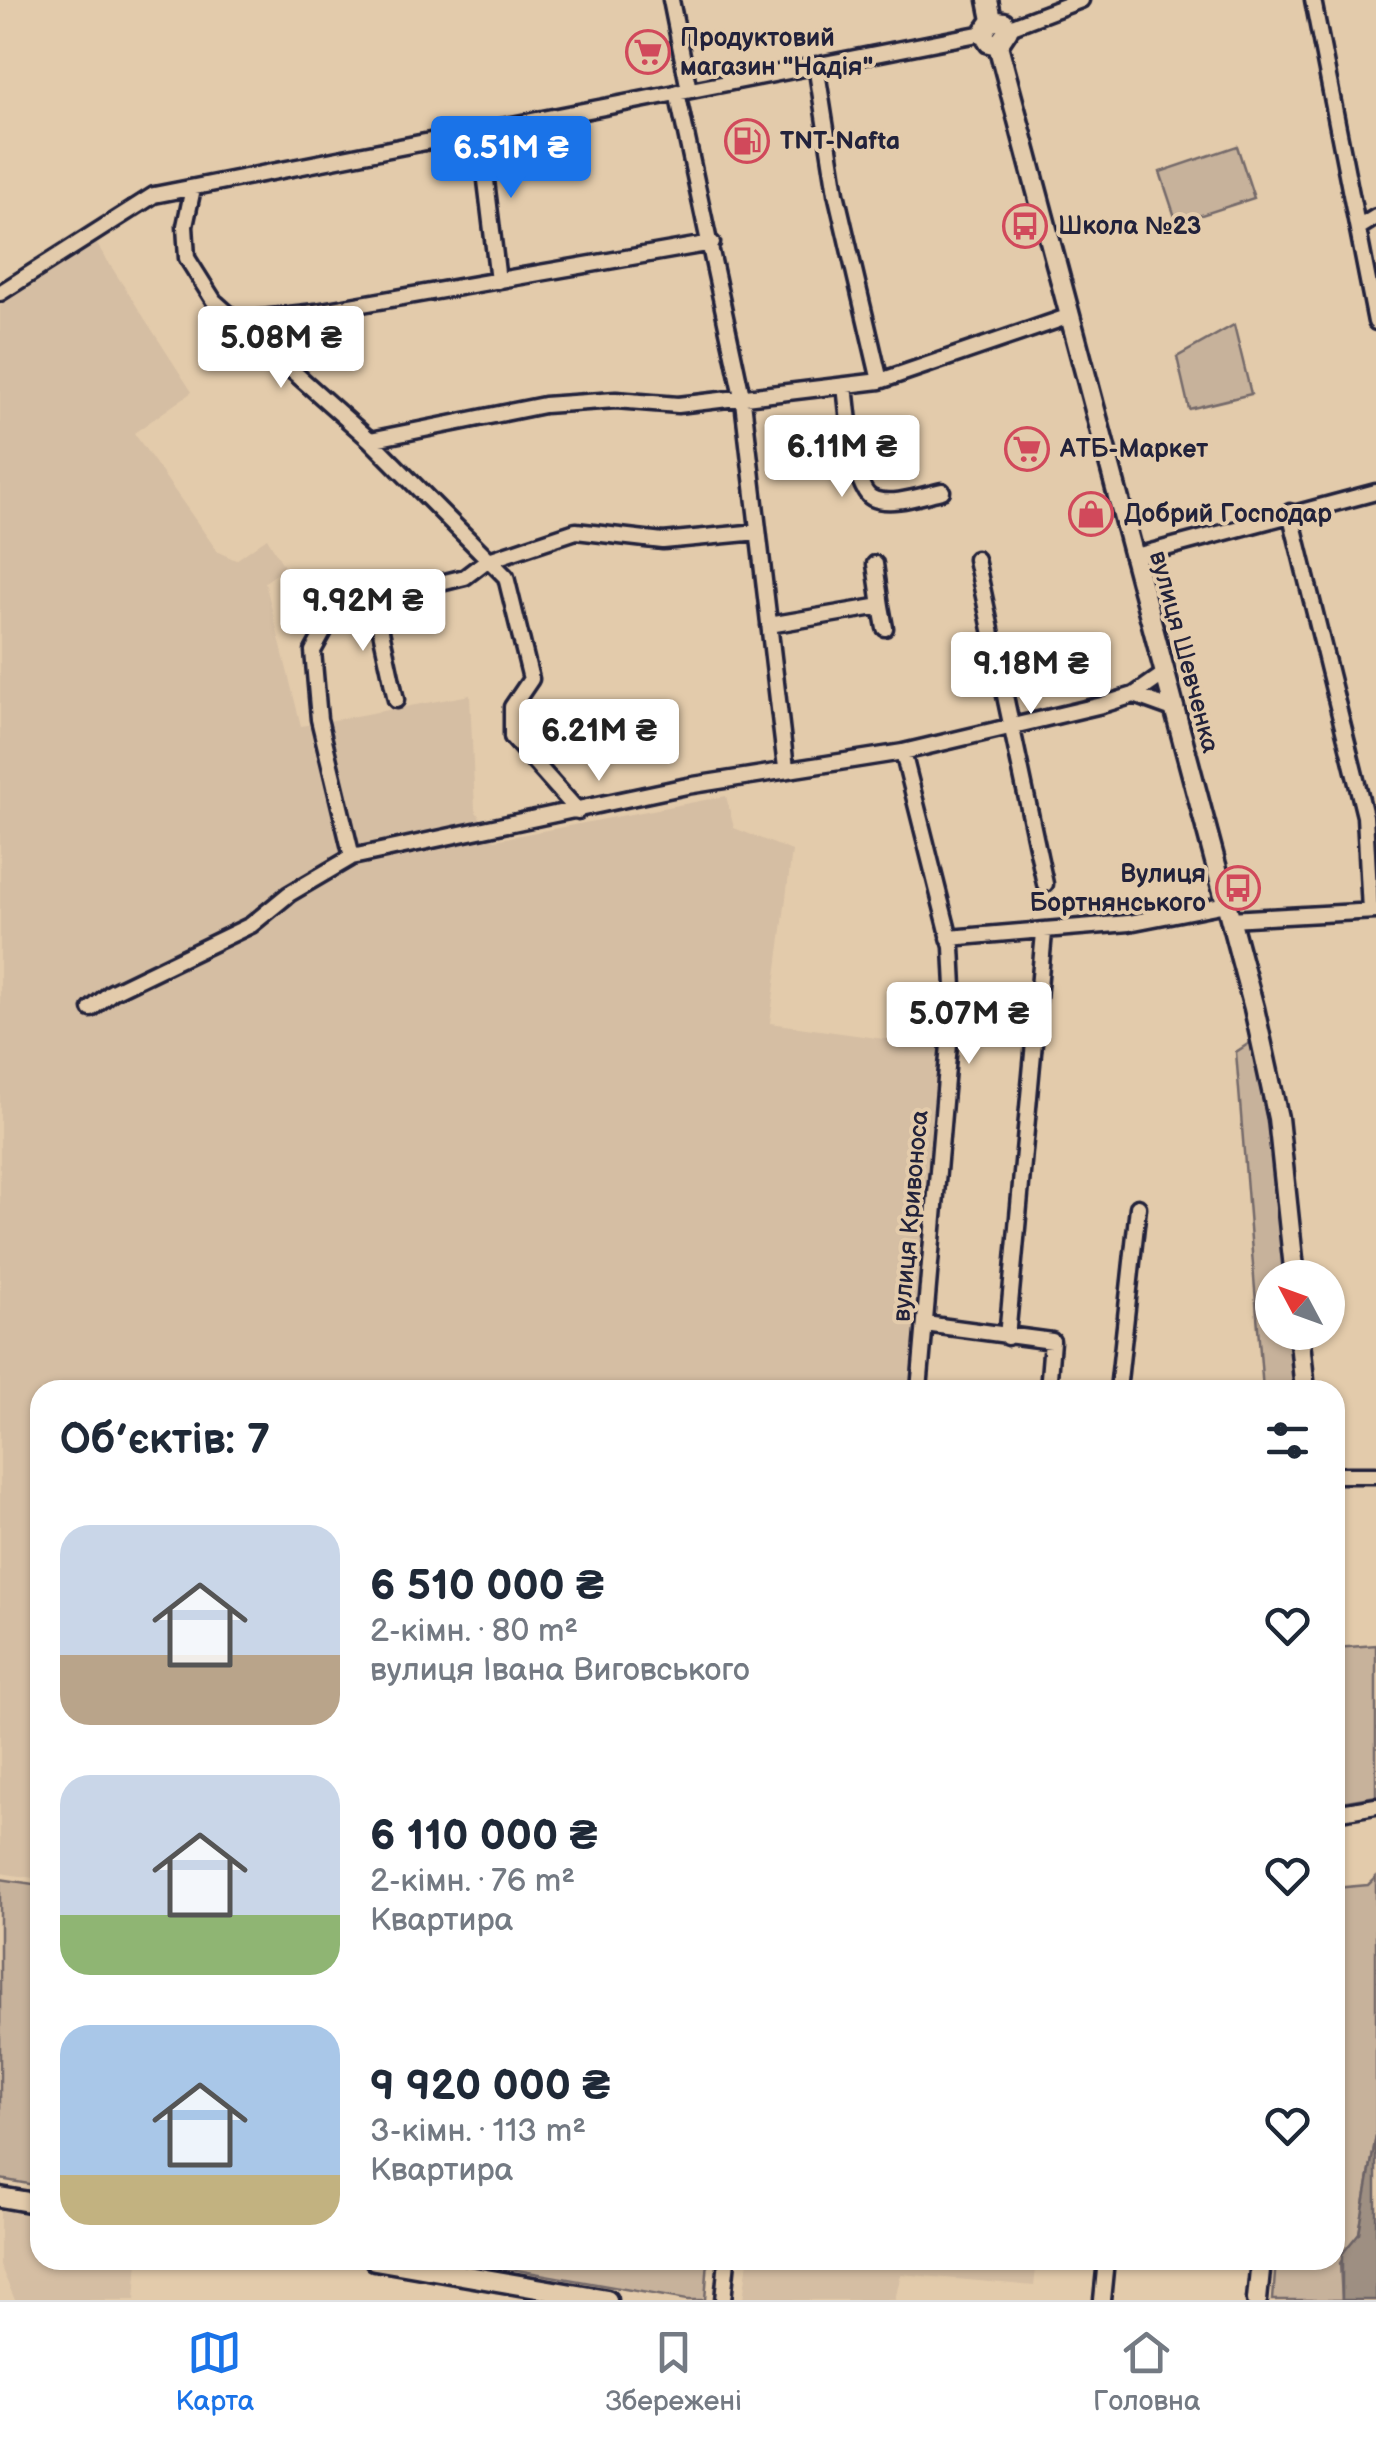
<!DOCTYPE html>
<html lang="uk">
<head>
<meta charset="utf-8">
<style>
  :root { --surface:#fff; --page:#f6f6f7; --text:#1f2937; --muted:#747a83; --line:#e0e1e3; --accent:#1a73e8 }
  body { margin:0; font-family:"Balsamiq Sans",sans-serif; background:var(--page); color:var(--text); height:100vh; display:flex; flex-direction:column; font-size:38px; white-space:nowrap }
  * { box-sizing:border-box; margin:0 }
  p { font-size:32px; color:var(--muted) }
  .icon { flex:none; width:55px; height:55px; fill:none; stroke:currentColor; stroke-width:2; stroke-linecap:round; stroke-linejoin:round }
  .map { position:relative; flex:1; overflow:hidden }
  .panel { position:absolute; left:30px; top:1380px; width:1315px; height:890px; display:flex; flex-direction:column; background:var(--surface); border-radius:30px; box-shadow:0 2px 8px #0004 }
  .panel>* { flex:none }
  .needle { width:65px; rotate:311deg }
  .buttons { position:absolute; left:1255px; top:1260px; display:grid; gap:20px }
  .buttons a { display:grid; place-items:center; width:90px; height:90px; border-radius:50%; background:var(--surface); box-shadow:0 2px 8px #0004; font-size:50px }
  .price { position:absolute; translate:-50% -85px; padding:0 22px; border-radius:10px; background:#fff; color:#222; font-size:32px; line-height:65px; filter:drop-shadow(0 2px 5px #0008) }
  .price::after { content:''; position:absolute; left:50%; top:60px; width:30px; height:22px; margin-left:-15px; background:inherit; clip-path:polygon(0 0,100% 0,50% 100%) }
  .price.on { background:var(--accent); color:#fff }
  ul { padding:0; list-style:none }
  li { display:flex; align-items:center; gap:30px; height:250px; padding:0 30px }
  li span { display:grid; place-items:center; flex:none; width:280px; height:200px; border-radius:30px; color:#555 }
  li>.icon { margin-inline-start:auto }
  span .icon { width:120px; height:120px; fill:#fffc; stroke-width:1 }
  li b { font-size:42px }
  h2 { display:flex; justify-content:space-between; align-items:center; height:120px; padding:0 30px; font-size:42px }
  .dock { display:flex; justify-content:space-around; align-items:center; height:140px; border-top:2px solid var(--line); background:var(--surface); font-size:28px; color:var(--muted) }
  .dock a { display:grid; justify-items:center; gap:5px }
  .dock .on { color:var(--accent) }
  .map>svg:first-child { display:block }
</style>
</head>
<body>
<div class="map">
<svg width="1376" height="2300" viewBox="0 0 1376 2300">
  <rect width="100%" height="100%" fill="#e3cbab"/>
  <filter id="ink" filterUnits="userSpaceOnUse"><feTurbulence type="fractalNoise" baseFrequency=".01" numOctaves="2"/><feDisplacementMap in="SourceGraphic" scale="20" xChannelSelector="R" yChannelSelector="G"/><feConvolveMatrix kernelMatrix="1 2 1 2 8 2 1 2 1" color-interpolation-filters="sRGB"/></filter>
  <g filter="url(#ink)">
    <path fill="#d5bea3" d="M96,243L192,392L134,433L218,552L236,560L267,538L285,568L265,582L301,726L470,695L475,810L495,840L726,796L734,828L792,851L770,1023L941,1047L912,1390H40V1879L0,1873V306Z
      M0,2210L40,2217V2260H138L135,2300H15L0,2265Z
      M748,2260H1037L1034,2286L901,2274L895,2300H743Z"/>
    <path fill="#c7b29b" stroke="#746a6b" stroke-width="2.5" d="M1237,146L1254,198L1177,223L1160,172Z
      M1234,325L1251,394L1189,409L1177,357Z
      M1251,1042L1276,1162L1285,1277L1272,1278V1332L1290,1333L1294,1390H1263L1236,1052Z
      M1376,1645V1796L1335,1803V1648Z
      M1376,1877V2136L1359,2234L1340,2263L1342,2300H1273L1276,2260H1335V1888L1368,1885Z
      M0,1879L40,1885V2186L0,2179Z
      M460,2260H708L705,2300H687Z"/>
    <path fill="#9e8f82" stroke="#6c6366" stroke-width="2.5" d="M1376,2136V2300H1342V2254L1359,2233Z"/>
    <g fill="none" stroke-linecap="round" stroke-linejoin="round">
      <g stroke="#22223b" stroke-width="21">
        <path id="minor" d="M671,0L689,90
          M1313,0L1376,322
          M1007,28L1081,0
          M816,65L836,193L880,381
          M677,92L743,401L786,768
          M480,130L498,281
          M193,188L185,226L187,258L214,301L370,440L506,577L531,679L512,707V737L578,811
          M1358,228L1376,217
          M0,293L154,195L983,33
          M235,321L316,312L712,243
          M845,386C848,409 853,489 872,498C891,507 923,495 942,491
          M370,440L544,405L616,400L678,405L880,381L1070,316
          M1290,512L1365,816L1370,911
          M1132,557L1376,492
          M976,559L1045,884
          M374,599L396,700
          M881,606L885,628
          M769,625L881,606L875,564
          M1134,695L1173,709
          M903,752L952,947L954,987L919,1390
          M352,857L319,719L313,651L336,609L465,577L486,561L576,531L663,541L758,532
          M1230,919L1376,911
          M949,938L1129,923L1226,904
          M91,1009L112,992L251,925L289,894L352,857L687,786L903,752L1102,705L1134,695L1164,674
          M925,1324L1052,1341L1048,1390
          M1007,1337L1044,933
          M1118,1390L1138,1207
          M1335,1475H1376
          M1335,1813L1376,1806
          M723,2300L727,2260
          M1102,2300L1106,2260"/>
      </g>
      <g stroke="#22223b" stroke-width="25">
        <path id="major" d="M988,0L992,20
          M992,20L1004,22L1008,30L998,45
          M992,20L983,33L989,43L998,45
          M998,45L1254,1008L1278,1118L1295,1278
          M1299,1332L1305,1390
          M0,2197L40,2204
          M375,2260L607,2300
          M1257,2300L1261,2260"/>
      </g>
      <use href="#minor" stroke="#e3cbab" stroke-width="14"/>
      <use href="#major" stroke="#e3cbab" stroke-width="18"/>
    </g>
  </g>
  <defs>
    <g id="supermarket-ring" transform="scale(2.25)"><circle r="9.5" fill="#e3cbab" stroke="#d1495b" stroke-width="1.5"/><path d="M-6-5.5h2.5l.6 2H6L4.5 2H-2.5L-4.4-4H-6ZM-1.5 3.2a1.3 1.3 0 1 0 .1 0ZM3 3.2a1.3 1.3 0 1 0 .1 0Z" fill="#d1495b"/></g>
    <g id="fuel-ring" transform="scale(2.25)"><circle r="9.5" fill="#e3cbab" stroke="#d1495b" stroke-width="1.5"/><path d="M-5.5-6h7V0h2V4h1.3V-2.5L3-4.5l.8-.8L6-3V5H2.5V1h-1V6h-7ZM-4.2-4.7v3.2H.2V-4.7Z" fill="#d1495b"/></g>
    <g id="bus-ring" transform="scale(2.25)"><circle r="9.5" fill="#e3cbab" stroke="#d1495b" stroke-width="1.5"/><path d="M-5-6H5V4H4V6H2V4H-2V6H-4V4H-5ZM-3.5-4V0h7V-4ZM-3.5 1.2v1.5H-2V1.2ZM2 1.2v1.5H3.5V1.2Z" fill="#d1495b"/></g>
    <g id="shop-ring" transform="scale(2.25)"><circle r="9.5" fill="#e3cbab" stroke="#d1495b" stroke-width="1.5"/><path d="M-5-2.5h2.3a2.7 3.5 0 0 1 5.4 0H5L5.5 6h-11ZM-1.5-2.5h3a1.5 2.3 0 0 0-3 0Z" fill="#d1495b"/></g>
  </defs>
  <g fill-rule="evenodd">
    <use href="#supermarket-ring" x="648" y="52"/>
    <use href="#fuel-ring" x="747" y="141"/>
    <use href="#bus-ring" x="1025" y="226"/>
    <use href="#supermarket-ring" x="1027" y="449"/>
    <use href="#shop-ring" x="1091" y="514"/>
    <use href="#bus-ring" x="1238" y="888"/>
  </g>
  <g text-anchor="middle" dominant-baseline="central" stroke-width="8" stroke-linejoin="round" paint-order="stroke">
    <g font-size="25" font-weight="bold" fill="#22223b" stroke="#e3cbab" text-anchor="start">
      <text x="680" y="38">Продуктовий<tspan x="680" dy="29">магазин "Надія"</tspan></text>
      <text x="780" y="141">TNT-Nafta</text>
      <text x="1058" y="226">Школа №23</text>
      <text x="1060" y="449">АТБ-Маркет</text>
      <text x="1124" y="514">Добрий Господар</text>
      <text x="1206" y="874" text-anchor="end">Вулиця<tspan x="1206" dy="29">Бортнянського</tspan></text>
    </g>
    <g font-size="25" fill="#22223b" stroke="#e3cbab">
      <text transform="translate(1184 652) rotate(75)">вулиця Шевченка</text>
      <text transform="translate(911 1216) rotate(-85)">вулиця Кривоноса</text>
    </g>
  </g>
</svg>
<div class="buttons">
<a><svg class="needle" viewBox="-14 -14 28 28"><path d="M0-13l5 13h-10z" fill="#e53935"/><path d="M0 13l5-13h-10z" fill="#747a83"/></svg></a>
</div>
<b class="price on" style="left:511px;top:201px">6.51M ₴</b>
<b class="price" style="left:281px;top:391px">5.08M ₴</b>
<b class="price" style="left:842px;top:500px">6.11M ₴</b>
<b class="price" style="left:363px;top:654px">9.92M ₴</b>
<b class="price" style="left:1031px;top:717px">9.18M ₴</b>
<b class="price" style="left:599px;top:784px">6.21M ₴</b>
<b class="price" style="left:969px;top:1067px">5.07M ₴</b>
<section class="panel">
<h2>Об’єктів: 7<svg class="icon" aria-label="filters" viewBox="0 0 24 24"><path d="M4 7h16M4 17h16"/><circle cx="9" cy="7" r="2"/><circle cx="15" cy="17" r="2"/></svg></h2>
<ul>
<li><span style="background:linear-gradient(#c9d6e8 65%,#b9a48a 0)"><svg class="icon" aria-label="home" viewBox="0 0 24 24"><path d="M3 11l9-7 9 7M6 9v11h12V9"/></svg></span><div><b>6 510 000 ₴</b><p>2-кімн. · 80 m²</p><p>вулиця Івана Виговського</p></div><svg class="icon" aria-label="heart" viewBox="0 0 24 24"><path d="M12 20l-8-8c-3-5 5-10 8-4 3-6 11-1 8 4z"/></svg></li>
<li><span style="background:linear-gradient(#c9d6e8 70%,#8fb573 0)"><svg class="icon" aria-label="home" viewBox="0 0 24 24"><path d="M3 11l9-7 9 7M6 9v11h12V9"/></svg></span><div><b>6 110 000 ₴</b><p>2-кімн. · 76 m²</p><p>Квартира</p></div><svg class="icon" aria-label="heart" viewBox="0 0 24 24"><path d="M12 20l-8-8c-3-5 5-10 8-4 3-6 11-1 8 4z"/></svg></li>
<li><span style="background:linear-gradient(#a9c7e8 75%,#c2b280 0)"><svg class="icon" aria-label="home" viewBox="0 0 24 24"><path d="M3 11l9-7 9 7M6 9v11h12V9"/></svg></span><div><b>9 920 000 ₴</b><p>3-кімн. · 113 m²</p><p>Квартира</p></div><svg class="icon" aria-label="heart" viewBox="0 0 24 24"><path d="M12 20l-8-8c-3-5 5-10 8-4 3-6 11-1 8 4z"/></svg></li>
</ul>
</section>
</div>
<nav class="dock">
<a class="on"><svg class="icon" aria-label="map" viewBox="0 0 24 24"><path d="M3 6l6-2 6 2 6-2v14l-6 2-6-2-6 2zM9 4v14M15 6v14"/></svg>Карта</a>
<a><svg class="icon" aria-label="saved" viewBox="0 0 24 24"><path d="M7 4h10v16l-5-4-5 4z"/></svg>Збережені</a>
<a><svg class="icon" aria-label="home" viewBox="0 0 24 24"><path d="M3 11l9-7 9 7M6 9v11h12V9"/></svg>Головна</a>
</nav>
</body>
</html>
